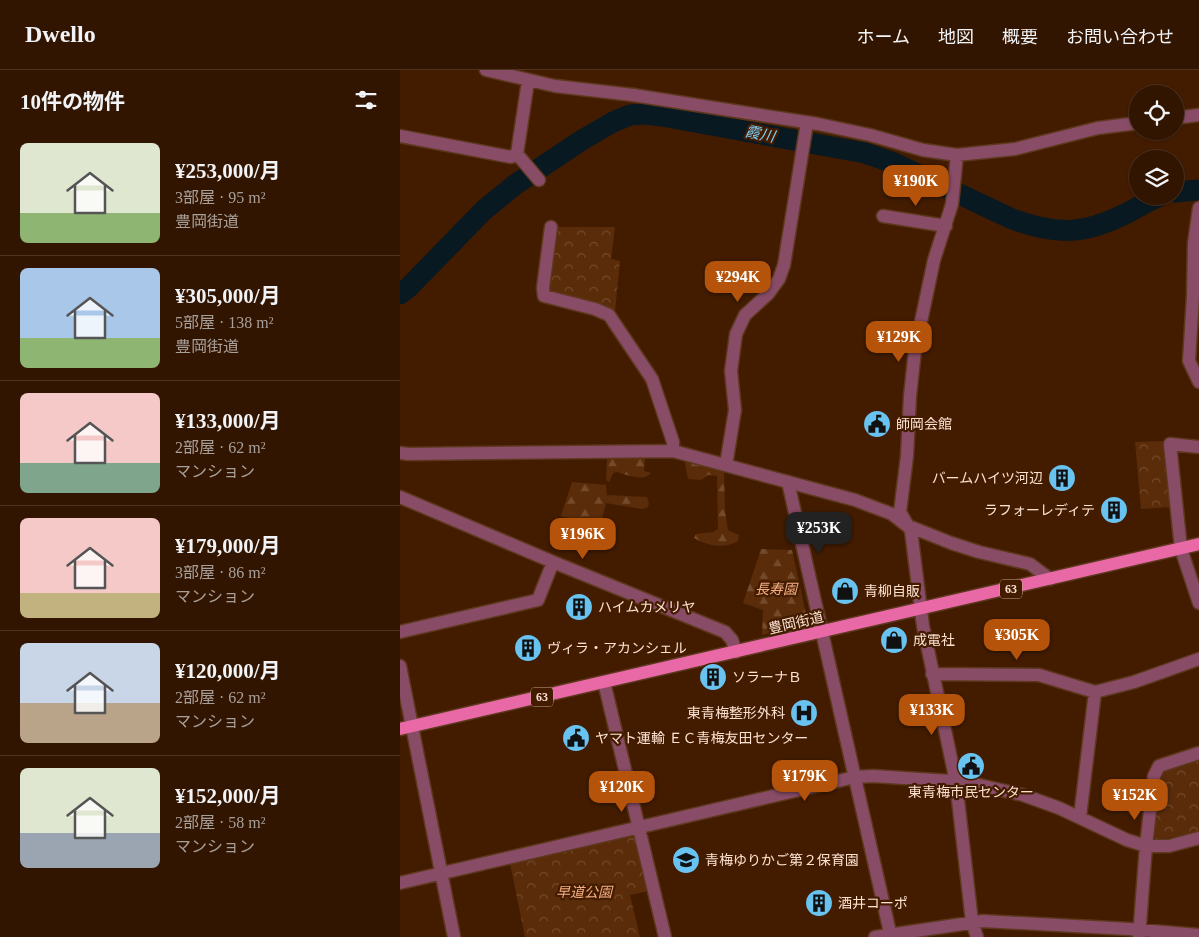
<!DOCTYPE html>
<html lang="ja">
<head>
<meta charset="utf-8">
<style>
  :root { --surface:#321500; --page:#3a1e0a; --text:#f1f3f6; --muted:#a89f99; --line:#4d3422; --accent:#b45309 }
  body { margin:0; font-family:"Times New Roman","Noto Sans JP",serif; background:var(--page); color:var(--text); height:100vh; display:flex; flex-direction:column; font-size:19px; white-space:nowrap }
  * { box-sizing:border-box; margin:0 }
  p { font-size:16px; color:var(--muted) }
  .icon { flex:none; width:28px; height:28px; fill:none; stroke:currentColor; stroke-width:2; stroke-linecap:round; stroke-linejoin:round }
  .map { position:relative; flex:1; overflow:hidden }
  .side { display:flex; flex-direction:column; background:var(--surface); width:400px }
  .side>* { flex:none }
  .buttons { position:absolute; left:729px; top:15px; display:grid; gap:10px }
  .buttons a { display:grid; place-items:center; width:55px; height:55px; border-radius:50%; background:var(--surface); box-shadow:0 1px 4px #0004,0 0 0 1px var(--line); font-size:25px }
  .price { position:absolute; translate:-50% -42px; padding:0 11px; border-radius:10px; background:var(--accent); color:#fff; font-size:16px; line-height:32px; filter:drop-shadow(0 1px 2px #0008) }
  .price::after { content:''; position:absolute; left:50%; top:30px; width:15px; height:11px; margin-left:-8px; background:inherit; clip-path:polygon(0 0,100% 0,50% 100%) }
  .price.selected { background:#222; color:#fff }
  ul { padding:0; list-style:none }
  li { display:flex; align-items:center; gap:15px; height:125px; padding:0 20px }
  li+li { border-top:1px solid var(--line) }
  li span { display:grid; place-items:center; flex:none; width:140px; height:100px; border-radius:8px; color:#555 }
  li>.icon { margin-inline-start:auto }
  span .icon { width:60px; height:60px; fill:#fffc; stroke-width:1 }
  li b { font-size:21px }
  h2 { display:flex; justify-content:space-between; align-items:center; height:60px; padding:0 20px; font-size:21px }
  header { display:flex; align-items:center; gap:30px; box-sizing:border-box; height:70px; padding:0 25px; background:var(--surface); border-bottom:1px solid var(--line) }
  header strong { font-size:24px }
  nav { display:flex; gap:28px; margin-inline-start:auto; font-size:18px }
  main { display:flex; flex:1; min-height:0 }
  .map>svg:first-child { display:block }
</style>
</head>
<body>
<header>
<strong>Dwello</strong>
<nav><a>ホーム</a><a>地図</a><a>概要</a><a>お問い合わせ</a></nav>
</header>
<main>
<section class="side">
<h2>10件の物件<svg class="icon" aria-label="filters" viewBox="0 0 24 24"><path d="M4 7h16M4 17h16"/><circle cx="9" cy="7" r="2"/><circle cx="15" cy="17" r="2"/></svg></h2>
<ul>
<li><span style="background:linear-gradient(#dfe7d0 70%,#8fb573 0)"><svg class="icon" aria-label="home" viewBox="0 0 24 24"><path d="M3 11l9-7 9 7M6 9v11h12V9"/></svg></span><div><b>¥253,000/月</b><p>3部屋 · 95 m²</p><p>豊岡街道</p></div></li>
<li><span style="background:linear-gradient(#a9c7e8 70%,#8fb573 0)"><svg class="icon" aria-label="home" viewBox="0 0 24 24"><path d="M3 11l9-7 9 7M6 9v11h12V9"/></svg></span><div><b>¥305,000/月</b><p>5部屋 · 138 m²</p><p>豊岡街道</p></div></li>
<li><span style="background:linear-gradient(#f6c9c9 70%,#7fa58c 0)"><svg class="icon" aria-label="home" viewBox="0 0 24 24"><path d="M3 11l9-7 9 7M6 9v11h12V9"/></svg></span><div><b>¥133,000/月</b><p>2部屋 · 62 m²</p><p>マンション</p></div></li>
<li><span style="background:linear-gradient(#f6c9c9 75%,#c2b280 0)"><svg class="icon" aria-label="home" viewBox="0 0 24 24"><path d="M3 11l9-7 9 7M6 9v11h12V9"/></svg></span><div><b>¥179,000/月</b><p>3部屋 · 86 m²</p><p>マンション</p></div></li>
<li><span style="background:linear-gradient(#c9d6e8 60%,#b9a48a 0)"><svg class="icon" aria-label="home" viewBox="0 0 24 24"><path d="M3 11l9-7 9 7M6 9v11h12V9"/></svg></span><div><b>¥120,000/月</b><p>2部屋 · 62 m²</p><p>マンション</p></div></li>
<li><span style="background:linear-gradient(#dfe7d0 65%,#9aa5b1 0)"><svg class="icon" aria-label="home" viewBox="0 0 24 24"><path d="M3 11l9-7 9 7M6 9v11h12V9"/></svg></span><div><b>¥152,000/月</b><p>2部屋 · 58 m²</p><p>マンション</p></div></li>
</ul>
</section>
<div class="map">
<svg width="799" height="867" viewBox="0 0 799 867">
  <defs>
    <pattern id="forest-firs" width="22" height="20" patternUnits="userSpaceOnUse" patternTransform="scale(1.25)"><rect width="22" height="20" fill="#5a2c09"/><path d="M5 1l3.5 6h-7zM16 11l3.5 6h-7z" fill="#734a2c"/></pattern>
    <pattern id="park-crowns" width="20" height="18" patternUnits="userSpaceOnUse" patternTransform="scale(1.25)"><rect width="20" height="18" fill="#5a2c09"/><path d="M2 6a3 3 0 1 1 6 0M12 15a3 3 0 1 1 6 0" fill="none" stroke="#734a2c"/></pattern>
  </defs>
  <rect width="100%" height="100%" fill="#431c00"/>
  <path fill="url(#forest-firs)" d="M207,387H245L244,401L251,403C244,412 227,405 217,402L213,403L209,412L206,410Z
    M287,391L324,400L325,441L328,460L339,465L338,471C325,479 307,476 294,468L296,464L313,462L318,459L317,406L308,405L301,410L288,409L285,393Z
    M172,412L206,415L207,425L247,427L249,434L247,438L241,439L206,433L200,456L161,446Z
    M361,479L392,480L406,544L399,556L362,565L363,540L343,533Z"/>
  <path fill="url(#park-crowns)" d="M154,157H215L211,189L220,191L215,241L149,223L146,218Z
    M763,371L771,437L741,439L735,372Z
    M799,689V761L775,767L756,769L752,764L760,706L766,699Z
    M232,765L236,767L249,821L230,825L240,867H125L110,793Z"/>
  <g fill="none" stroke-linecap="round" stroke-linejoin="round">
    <path stroke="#091922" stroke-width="21" d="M775,122L799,120
      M0,224L9,217L84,140L116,114L182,70L213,52L230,45L245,44L262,46L465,83L494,93L612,149C656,165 683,165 725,144C737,138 748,131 760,126"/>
    <g stroke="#5d381d" stroke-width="15">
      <path id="minor" d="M86,0L155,16L233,25
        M775,48L799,45
        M0,66L111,87L117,84L139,110
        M117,84L128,11
        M799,138L794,173L793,226L789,291L799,312
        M483,146L546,156
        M151,157L143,218L144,226L195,239L209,245L252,309L273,372V381
        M799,377L770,374L781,479L799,533
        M0,383L8,384L273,381L455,430L492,444L506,455L551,473L579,482L630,494L650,509
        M326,395L335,340L331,301L336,264L345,245L368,224L379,209L384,195L407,53
        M0,427L153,492L325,562L332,570L336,582
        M0,562L138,530L153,492
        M0,596L54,867
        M532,604L639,605L695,622L734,612L799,589
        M204,612L265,867
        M680,747L695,622
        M0,813L455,707L473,706L566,712L623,725L659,738L727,770L746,776H769L799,768
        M475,867L583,851L729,859L799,865
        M577,867L572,852L556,712L523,556L511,461L500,442L507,386L510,326L515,280L534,190L552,134L557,85L615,79L698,58L738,53
        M739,867L746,776L754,706L759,696L799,683"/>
    </g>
    <g stroke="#5d381d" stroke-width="15">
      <path id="tertiary" d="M233,25L418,54L470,65L523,80L557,85
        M388,412L491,867"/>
    </g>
    <g stroke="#5d381d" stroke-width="15">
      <path id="primary" d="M0,659L799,474"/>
    </g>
    <use href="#minor" stroke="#894c67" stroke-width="12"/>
    <use href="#tertiary" stroke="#894c67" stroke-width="12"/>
    <use href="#primary" stroke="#e869a6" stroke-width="12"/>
  </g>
  <defs>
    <g id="civic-disc" transform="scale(1.4375)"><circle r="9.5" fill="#69c3f1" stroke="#431c00"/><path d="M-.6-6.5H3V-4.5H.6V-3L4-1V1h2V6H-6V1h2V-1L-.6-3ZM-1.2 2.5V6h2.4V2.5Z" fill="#111"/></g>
    <g id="building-disc" transform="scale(1.4375)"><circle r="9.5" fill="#69c3f1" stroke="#431c00"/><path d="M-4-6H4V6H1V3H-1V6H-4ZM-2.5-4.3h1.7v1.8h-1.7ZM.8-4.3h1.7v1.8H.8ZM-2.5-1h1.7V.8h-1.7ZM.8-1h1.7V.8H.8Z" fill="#111"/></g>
    <g id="shop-disc" transform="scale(1.4375)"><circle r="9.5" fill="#69c3f1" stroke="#431c00"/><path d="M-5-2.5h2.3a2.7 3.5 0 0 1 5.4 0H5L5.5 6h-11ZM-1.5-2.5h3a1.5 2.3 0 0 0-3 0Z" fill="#111"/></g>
    <g id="hospital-disc" transform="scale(1.4375)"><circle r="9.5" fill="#69c3f1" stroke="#431c00"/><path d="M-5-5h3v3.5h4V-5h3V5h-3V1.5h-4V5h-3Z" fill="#111"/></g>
    <g id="school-disc" transform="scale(1.4375)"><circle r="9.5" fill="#69c3f1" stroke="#431c00"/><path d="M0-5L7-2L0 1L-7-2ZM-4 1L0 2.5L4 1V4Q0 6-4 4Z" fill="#111"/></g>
  </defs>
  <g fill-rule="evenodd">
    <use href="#civic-disc" x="477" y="354"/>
    <use href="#building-disc" x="662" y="408"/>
    <use href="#building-disc" x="714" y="440"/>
    <use href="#shop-disc" x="445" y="521"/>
    <use href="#building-disc" x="179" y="537"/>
    <use href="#shop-disc" x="494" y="570"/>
    <use href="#building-disc" x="128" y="578"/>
    <use href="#building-disc" x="313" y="607"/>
    <use href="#hospital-disc" x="404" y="643"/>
    <use href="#civic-disc" x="176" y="668"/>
    <use href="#civic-disc" x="571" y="696"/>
    <use href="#school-disc" x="286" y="790"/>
    <use href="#building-disc" x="419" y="833"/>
  </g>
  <g text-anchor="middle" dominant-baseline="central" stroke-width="4.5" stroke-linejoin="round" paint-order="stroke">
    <g fill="#431c00" stroke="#c4a692" stroke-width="1">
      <rect x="600" y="509.5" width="22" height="19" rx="4"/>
      <rect x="131" y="617.5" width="22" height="19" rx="4"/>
    </g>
    <g font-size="12" font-weight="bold" fill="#fce1d1">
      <text x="611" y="519">63</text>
      <text x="142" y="627">63</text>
    </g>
    <g font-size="14" fill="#fce1d1" stroke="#431c00" text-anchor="start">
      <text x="496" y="354">師岡会館</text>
      <text x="643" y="408" text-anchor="end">バームハイツ河辺</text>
      <text x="695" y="440" text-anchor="end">ラフォーレディテ</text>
      <text x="464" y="521">青柳自販</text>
      <text x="198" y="537">ハイムカメリヤ</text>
      <text x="513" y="570">成電社</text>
      <text x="147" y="578">ヴィラ・アカンシェル</text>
      <text x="332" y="607">ソラーナＢ</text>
      <text x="385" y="643" text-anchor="end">東青梅整形外科</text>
      <text x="195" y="668">ヤマト運輸 ＥＣ青梅友田センター</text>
      <text x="571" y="722" text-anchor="middle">東青梅市民センター</text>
      <text x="305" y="790">青梅ゆりかご第２保育園</text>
      <text x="438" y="833">酒井コーポ</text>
    </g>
    <g font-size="14" font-style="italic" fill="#f5ae83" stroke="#431c00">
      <text x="376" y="519">長寿園</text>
      <text x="184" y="822">早道公園</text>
    </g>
    <g font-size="14" fill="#fce1d1" stroke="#431c00">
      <text transform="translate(396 553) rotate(-13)">豊岡街道</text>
    </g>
    <g font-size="15" font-style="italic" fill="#7dd0fc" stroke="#431c00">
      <text transform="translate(360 64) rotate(11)">霞川</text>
    </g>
  </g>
</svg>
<div class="buttons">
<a><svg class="icon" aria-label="locate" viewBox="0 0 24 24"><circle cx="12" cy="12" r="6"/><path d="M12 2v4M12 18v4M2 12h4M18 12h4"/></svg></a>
<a><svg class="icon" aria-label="layers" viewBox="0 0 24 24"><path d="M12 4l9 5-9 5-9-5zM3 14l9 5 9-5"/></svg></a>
</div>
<b class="price" style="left:516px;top:137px">¥190K</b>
<b class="price" style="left:338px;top:233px">¥294K</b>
<b class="price" style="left:499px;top:293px">¥129K</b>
<b class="price selected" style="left:419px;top:484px">¥253K</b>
<b class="price" style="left:183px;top:490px">¥196K</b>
<b class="price" style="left:617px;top:591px">¥305K</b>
<b class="price" style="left:532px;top:666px">¥133K</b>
<b class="price" style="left:405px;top:732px">¥179K</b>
<b class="price" style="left:222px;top:743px">¥120K</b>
<b class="price" style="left:735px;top:751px">¥152K</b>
</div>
</main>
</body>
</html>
